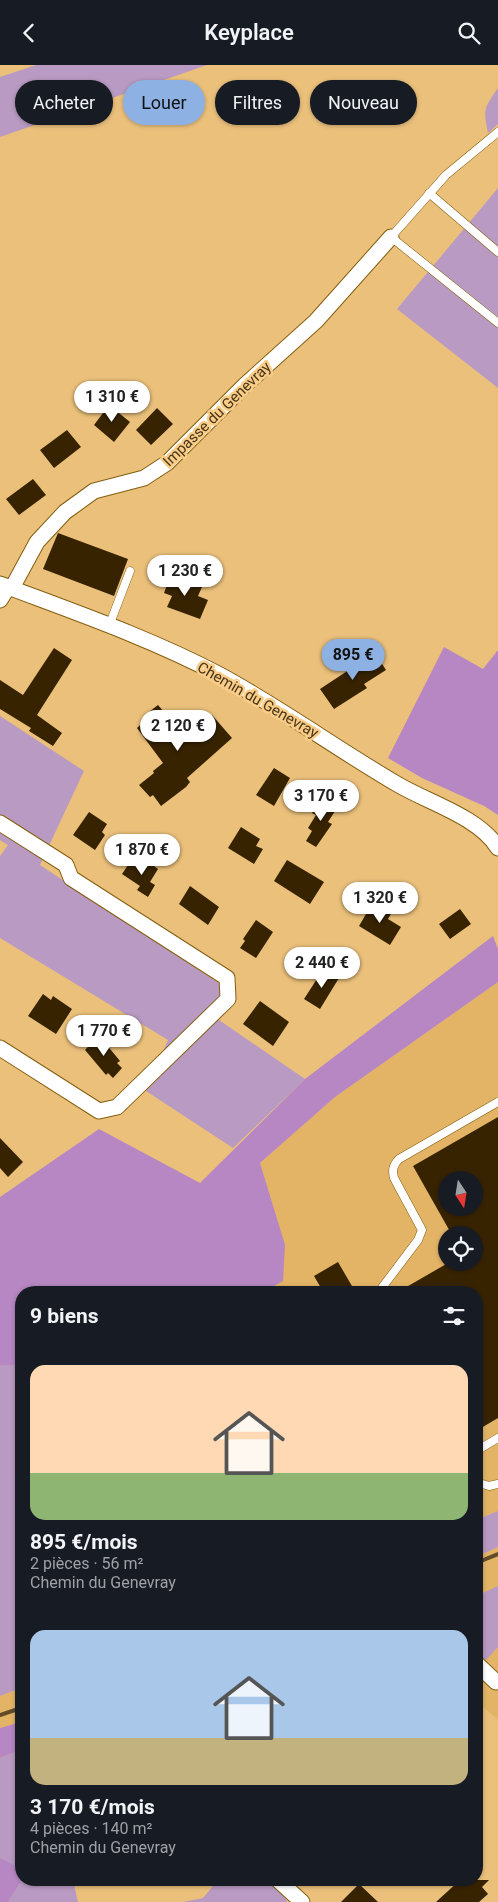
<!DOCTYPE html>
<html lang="fr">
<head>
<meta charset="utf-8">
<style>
  :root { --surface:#171b24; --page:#20242c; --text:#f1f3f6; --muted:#9ea1a6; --accent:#8eb1e3 }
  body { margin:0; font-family:Roboto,sans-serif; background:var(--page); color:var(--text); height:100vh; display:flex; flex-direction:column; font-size:19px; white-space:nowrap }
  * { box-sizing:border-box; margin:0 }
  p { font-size:16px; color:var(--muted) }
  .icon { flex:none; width:28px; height:28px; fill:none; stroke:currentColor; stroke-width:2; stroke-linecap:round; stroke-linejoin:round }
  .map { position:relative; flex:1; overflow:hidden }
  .drawer { position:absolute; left:15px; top:1221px; width:468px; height:600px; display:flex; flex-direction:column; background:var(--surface); border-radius:20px; box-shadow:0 1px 4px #0004 }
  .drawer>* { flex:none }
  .top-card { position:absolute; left:15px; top:15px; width:469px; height:45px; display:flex; gap:10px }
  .needle { width:32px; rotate:168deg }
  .buttons { position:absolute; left:438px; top:1106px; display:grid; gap:10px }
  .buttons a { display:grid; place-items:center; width:45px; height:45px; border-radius:50%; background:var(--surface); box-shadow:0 1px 4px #0004; font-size:25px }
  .price { position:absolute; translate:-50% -42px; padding:0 11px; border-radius:18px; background:#fff; color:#222; font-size:16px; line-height:32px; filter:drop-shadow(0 1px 2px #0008) }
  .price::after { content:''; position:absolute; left:50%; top:30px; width:15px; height:11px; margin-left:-8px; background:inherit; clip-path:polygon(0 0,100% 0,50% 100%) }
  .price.active { background:var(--accent); color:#111 }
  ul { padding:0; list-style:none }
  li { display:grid; align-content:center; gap:10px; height:265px; padding:0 15px }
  li span { display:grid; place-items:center; height:155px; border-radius:15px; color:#555 }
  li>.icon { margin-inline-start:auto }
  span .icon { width:90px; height:90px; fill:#fffc; stroke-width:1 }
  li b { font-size:21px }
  h2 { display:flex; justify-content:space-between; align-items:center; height:60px; padding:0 15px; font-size:21px }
  .pill { padding:0 18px; border-radius:22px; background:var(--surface); box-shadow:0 1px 4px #0004; font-size:18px; line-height:45px }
  .pill.active { background:var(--accent); color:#111 }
  header { display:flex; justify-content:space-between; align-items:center; height:65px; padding:0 15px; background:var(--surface); font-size:22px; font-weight:600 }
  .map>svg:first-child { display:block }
</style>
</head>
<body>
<header><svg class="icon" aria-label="back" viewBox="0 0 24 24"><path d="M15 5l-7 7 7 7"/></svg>Keyplace<svg class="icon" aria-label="search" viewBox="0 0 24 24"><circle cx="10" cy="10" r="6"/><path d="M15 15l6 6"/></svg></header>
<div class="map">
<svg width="498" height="1837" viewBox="0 0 498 1837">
  <rect width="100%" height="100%" fill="#ebc07b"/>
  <path fill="#e3b466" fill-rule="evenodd" d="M498,917V1446L476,1455V1228L262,1227L282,1216L260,1098L335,1032ZM446,1115H474V1142H446ZM446,1170H474V1198H446Z
    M498,1482V1521L482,1529L478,1516H476V1492Z
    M498,1582V1655L476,1636V1604Z
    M21,1623V1657L0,1663V1631Z"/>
  <path fill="#b99ac2" d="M36,0H207L0,72V12Z
    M498,23V59L488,68C483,44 484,43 498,23Z
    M498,123V323L397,244Z
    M0,651L84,706L40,800L220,919L219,955L305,1014L233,1083L146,1026L168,975L0,873V791L8,780L0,775Z
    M0,1300H21V1623L0,1631Z
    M498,1446V1482L476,1492V1455Z
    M498,1521V1582L486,1595L476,1588V1531Z
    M21,1685V1815H73L78,1837H8L21,1817L0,1793V1693Z
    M227,1815H267L285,1831L287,1837H183L203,1833L213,1821Z"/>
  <path fill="#b687c3" d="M444,582L483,604L498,585V750L484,741L422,713L388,693Z
    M493,871L498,884V917L335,1032L260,1098L285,1180L283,1216L262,1228H21V1300H0V1132L99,1064L200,1118L305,1014Z
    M21,1657V1685L0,1693V1663Z
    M0,1793L14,1800L21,1817L8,1837H0Z"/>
  <path fill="#372300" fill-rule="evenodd" d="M109,340L130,357L114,377L94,360Z
    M157,343L173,359L151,380L136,365Z
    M67,365L81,382L54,403L40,385Z
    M33,414L46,430L19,450L6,434Z
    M58,468L128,494L114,531L43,504Z
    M171,509L202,522L198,531L208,535L200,554L167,542L172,531L164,528Z
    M54,583L72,595L37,650L62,668L53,681L29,666L31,663L0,644V615L23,630Z
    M373,585L386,605L364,619L367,623L334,644L320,624L364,595L362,592Z
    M158,640L170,654L171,652L185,670L212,650L232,673L187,713L190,717L186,722L161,741L153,730L150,732L139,720L154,708L153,706L163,698L137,663L148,653L145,650Z
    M274,703L290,713L274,741L256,730Z
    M321,733L337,743L328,757L332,759L316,782L306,776L312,766L308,763L316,750L312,748Z
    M89,747L107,759L102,767L105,770L95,785L73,770Z
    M241,762L260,774L256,781L263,784L254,799L228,783Z
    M143,793L158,804L150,817L155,820L148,832L137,825L140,821L122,809L130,797L137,802Z
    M287,795L324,817L310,839L274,816Z
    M190,821L219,842L208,860L179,839Z
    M373,837L391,849L388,854L401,862L390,880L359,861Z
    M460,844L471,859L450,874L439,859Z
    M256,855L273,867L256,893L240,883L245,876L243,874Z
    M324,903L339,913L320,944L304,934Z
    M43,929L51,935L53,931L72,944L56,969L28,951Z
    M260,936L289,957L273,981L243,959Z
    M96,973H105L106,979L120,996L117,998L122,1003L113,1013L108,1008L106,1010L85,985Z
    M498,1052V1353L476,1366V1228H396L448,1198H474V1170H452L413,1101ZM446,1115H474V1142H446Z
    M0,1073L23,1097L8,1112L0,1103Z
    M338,1197L356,1228H324L314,1211Z
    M460,1815H489L482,1822L488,1829L479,1837H436Z
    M359,1819L378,1837H341Z"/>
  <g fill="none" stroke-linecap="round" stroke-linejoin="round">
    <g stroke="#845e0f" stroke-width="9">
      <path id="lane" d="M498,67L446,110L391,172L498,258
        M429,128L498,187
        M109,561L130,506
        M378,1228L418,1175L422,1165L394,1113C392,1105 393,1100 399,1094L498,1037
        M476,1386L498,1373
        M476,1417L489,1421L498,1419"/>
    </g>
    <g stroke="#845e0f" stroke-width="17">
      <path id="street" d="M0,519C74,547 150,573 220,610C281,643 337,684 397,719C429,738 479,752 498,783
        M12,523L37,477L65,447L94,426L144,413L167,398L245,320L316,256L391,172
        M0,535L8,522
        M0,758L66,800L71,813L227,913L228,934L117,1042L99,1046L0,983
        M476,1598L496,1617
        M278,1815L302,1837"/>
    </g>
    <use href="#lane" stroke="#fff" stroke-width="8"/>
    <use href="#street" stroke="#fff" stroke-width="15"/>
    <path stroke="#624c28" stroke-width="4" d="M476,1498L498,1489
      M0,1650L21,1643"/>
  </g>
  <g text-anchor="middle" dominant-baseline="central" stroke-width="5" stroke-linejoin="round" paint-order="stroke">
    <g font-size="15" fill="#473518" stroke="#f9cd87">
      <text transform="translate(217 349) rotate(-44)">Impasse du Genevray</text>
      <text transform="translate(258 635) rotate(30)">Chemin du Genevray</text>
    </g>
  </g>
</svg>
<div class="buttons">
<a><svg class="needle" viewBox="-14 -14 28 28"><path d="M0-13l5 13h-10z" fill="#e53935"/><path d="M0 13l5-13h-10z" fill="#9ea1a6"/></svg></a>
<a><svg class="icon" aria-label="locate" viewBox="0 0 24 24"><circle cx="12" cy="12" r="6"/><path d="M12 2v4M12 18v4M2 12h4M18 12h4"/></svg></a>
</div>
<b class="price" style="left:112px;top:358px">1 310 €</b>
<b class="price" style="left:185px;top:532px">1 230 €</b>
<b class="price active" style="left:353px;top:616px">895 €</b>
<b class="price" style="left:178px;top:687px">2 120 €</b>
<b class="price" style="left:321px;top:757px">3 170 €</b>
<b class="price" style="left:142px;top:811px">1 870 €</b>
<b class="price" style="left:380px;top:859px">1 320 €</b>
<b class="price" style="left:322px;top:924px">2 440 €</b>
<b class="price" style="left:104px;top:992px">1 770 €</b>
<div class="top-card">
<a class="pill">Acheter</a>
<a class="pill active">Louer</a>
<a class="pill">Filtres</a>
<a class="pill">Nouveau</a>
</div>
<section class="drawer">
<h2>9 biens<svg class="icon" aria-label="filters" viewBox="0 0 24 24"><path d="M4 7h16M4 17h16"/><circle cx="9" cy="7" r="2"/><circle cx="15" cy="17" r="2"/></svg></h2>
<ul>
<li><span style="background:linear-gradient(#ffd9b3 70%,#8fb573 0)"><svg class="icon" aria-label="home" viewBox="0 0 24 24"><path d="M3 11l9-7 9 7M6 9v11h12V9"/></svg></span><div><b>895 €/mois</b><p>2 pièces · 56 m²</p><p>Chemin du Genevray</p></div></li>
<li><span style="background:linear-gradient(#a9c7e8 70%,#c2b280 0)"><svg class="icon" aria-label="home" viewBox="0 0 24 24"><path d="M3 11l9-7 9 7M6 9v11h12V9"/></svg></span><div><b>3 170 €/mois</b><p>4 pièces · 140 m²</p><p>Chemin du Genevray</p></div></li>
</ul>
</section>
</div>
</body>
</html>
